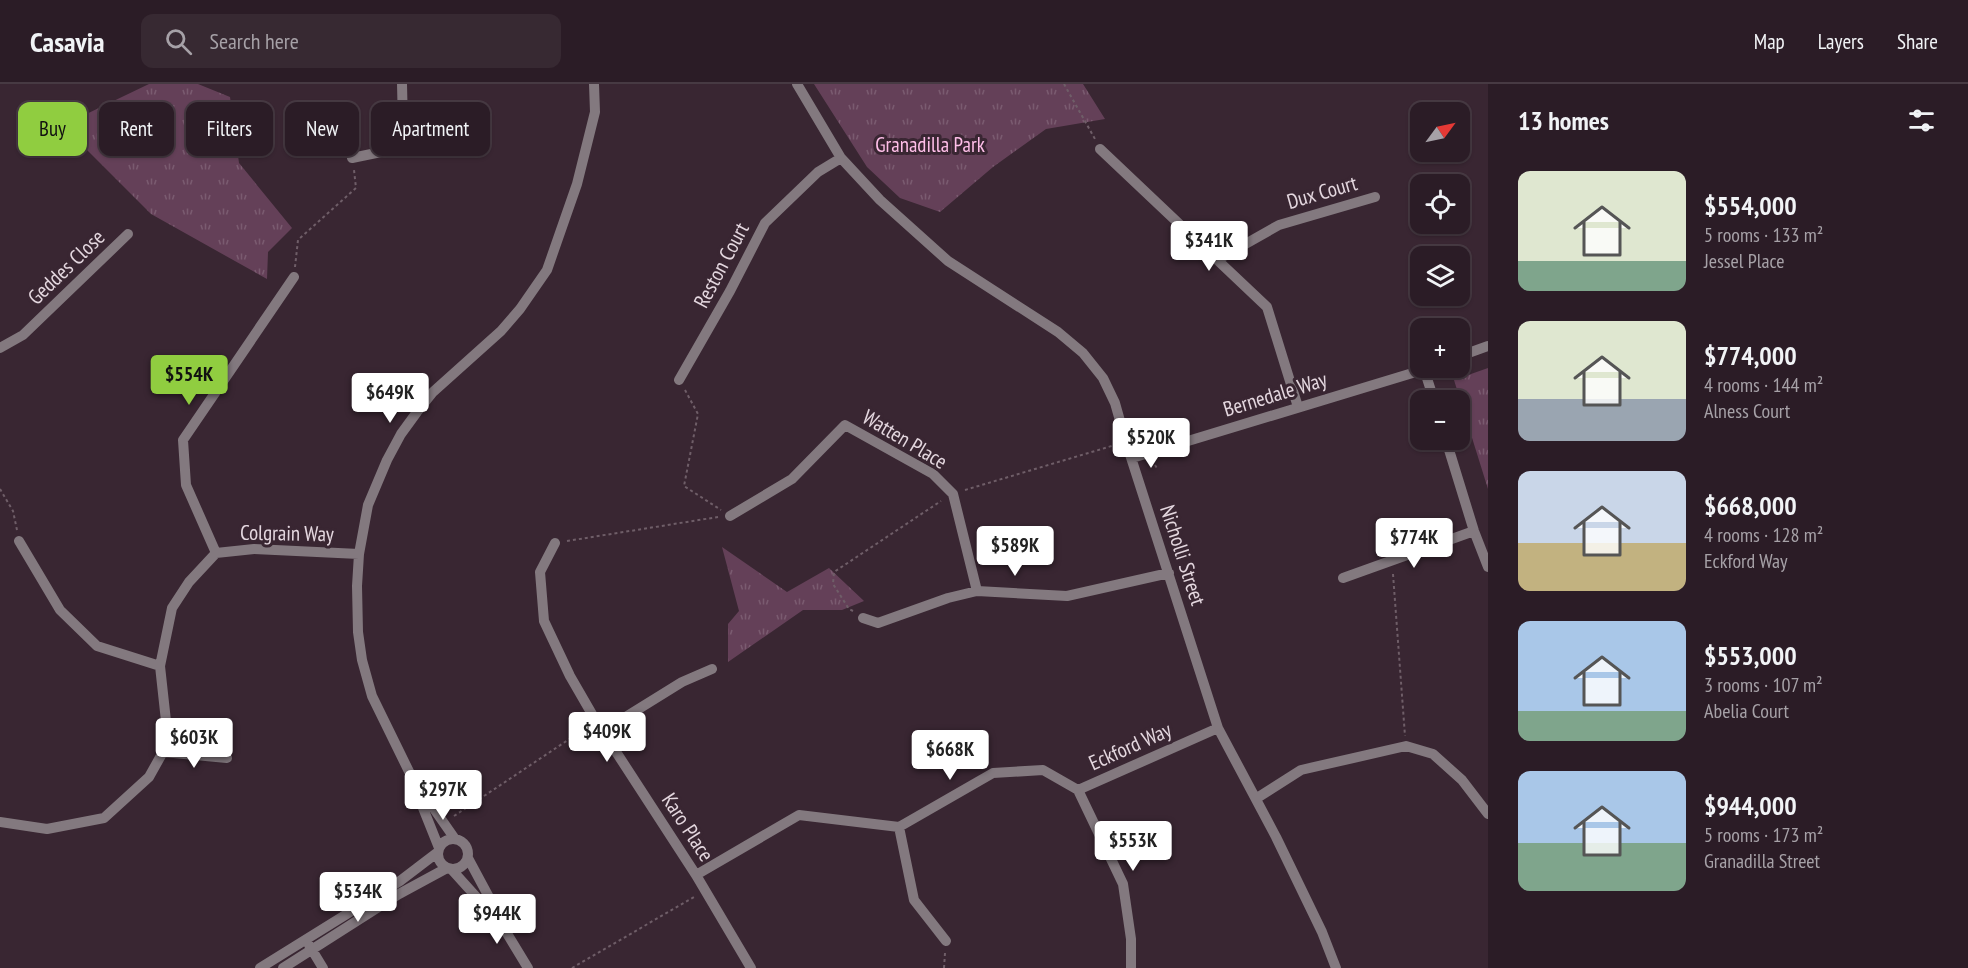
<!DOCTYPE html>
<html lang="en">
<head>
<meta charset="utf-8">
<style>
  :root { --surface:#2b1c26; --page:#372932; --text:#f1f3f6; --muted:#a6a1a7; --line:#473a43; --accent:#90cd40 }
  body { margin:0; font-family:"PT Sans Narrow",sans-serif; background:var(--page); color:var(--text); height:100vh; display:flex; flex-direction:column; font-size:22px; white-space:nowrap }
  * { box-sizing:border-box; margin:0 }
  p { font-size:20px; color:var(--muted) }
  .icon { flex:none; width:33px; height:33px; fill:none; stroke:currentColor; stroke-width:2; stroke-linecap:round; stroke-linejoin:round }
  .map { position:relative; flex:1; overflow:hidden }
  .drawer { display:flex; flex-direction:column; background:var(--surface); width:480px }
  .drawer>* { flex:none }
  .guide { position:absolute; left:18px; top:18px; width:570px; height:54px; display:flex; gap:12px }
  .needle { width:39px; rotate:57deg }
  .buttons { position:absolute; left:1410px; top:18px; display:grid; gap:12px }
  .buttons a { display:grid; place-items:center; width:60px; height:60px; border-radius:12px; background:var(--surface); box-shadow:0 2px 4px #0004,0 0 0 2px var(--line); font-size:30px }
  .price { position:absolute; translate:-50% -51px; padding:0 14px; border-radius:6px; background:#fff; color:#222; font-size:20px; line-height:39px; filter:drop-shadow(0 2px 3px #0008) }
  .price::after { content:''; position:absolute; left:50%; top:36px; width:18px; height:14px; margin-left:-9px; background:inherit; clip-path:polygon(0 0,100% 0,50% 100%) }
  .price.selected { background:var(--accent); color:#111 }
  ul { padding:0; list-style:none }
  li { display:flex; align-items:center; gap:18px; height:150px; padding:0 30px }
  li span { display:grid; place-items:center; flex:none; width:168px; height:120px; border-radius:12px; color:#555 }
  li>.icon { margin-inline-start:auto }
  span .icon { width:72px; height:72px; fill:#fffc; stroke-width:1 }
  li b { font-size:26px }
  h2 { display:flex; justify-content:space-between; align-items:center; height:72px; padding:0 30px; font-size:26px }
  .pill { padding:0 21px; border-radius:12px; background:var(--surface); box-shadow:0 2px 4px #0004,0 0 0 2px var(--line); font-size:21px; line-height:54px }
  .pill.selected { background:var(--accent); color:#111 }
  header { display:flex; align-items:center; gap:36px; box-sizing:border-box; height:84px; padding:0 30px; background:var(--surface); border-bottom:2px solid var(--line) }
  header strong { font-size:28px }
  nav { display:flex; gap:33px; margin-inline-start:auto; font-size:21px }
  .search { width:420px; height:54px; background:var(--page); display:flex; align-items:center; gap:15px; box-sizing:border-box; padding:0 21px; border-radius:12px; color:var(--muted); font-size:22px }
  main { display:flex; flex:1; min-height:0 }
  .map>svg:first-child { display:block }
</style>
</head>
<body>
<header>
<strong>Casavia</strong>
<div class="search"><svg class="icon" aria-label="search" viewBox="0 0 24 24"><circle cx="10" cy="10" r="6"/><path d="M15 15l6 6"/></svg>Search here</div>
<nav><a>Map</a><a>Layers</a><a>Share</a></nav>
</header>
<main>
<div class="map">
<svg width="1488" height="884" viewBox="0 0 1488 884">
  <defs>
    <pattern id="park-tufts" width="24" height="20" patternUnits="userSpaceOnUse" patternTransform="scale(1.5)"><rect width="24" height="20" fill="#644058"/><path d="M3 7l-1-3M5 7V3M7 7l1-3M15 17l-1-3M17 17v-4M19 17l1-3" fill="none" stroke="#7a5b70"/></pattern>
  </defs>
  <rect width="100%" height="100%" fill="#392632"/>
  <path fill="url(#park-tufts)" d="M149,0H198L230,13L239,79L292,144L268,168L267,195L151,130L74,53L76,35Z
    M814,0H1083L1105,35L1046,45L993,83L940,128L900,114L867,83Z
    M1488,284V405L1454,296Z
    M722,463L787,508L829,484L864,517L842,526H803L728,578V540L739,527Z"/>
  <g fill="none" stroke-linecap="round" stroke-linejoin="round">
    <path stroke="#6f5e68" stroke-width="2" stroke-dasharray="3 3" stroke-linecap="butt" d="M1064,0L1095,55
      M295,183L298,156L356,104L354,86
      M685,306L698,330L684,402L721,426
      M1155,381L1158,386
      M0,405L13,427L17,446
      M965,406L1115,361
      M567,457L718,433
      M1393,490L1405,652
      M853,527L849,525L833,500L834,488L941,417
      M454,732L586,644
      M572,884L694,813
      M944,884L945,869"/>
    <path stroke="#83797f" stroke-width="10" d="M797,0L841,74L880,116L948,177L1058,248L1083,269L1103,294L1115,319L1126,358L1218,644L1276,753L1322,848L1336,884
      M1100,65L1267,223L1298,323
      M352,74L381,68L403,42L402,0
      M1217,176L1279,141L1375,113
      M0,264L23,251L128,150
      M1460,272L1488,262
      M1424,285L1434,316
      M679,296L730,207L765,139L818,88L841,74
      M1446,356L1474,447L1488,483
      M1132,374L1429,284
      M730,432L792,395L845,341L933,390L953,410L977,507
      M19,457L60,526L97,562L160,582
      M555,459L540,488L544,537L570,592L596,637L696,791L751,884
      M216,469L186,401L183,356L294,193
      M1343,494L1474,447
      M863,534L878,539L948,514L977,507L1067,512L1169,489
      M603,647L682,598L712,585
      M163,668L227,674
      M1078,706L1123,800L1131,855V884
      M422,714L423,724L439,764
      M1257,714L1301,686L1406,662L1433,670L1462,696L1488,730
      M0,738L47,745L104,734L149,693L163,668L166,637L160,582L172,524L189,498L216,469L254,465L359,470
      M899,743L914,816L946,857
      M438 770a15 15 0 1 1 30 0a15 15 0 1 1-30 0Z
      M455,755L432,722L422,714L372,612L362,576L358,548L357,502L359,470L368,421L387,376L401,350L417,328L433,308L501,247L520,225L547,186L577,100L595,28L594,0
      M468,774L490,815L491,823L528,884
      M452,786L480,817L491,823
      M696,791L799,731L899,743L993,689L1043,686L1078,706L1218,644
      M309,861L323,884
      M260,884L400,797L438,768
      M283,884L399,810L447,784"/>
  </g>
  <g text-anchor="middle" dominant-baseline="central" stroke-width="6" stroke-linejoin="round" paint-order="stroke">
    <g font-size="21" fill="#febee8" stroke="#392632">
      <text x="930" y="60">Granadilla Park</text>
    </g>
    <g font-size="21" fill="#e4d7df" stroke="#392632">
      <text transform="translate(1322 108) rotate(-16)">Dux Court</text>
      <text transform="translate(721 181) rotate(-62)">Reston Court</text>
      <text transform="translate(66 183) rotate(-44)">Geddes Close</text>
      <text transform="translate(1275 310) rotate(-17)">Bernedale Way</text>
      <text transform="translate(905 355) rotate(31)">Watten Place</text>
      <text transform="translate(287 449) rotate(1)">Colgrain Way</text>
      <text transform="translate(1183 471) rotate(72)">Nicholli Street</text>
      <text transform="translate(1130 662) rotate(-24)">Eckford Way</text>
      <text transform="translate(688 743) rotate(57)">Karo Place</text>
    </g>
  </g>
</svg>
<div class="buttons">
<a><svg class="needle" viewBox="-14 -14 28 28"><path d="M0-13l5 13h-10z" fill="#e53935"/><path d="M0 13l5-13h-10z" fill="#a6a1a7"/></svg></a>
<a><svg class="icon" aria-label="locate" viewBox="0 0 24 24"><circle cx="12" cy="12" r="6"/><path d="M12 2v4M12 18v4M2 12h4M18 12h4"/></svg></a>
<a><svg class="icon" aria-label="layers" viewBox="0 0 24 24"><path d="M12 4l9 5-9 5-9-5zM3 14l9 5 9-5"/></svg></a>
<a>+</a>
<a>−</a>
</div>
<b class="price" style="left:1209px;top:188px">$341K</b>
<b class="price selected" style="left:189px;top:322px">$554K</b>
<b class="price" style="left:390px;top:340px">$649K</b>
<b class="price" style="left:1151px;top:385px">$520K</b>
<b class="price" style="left:1414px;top:485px">$774K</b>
<b class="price" style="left:1015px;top:493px">$589K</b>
<b class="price" style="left:607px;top:679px">$409K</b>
<b class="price" style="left:194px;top:685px">$603K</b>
<b class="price" style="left:950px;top:697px">$668K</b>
<b class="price" style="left:443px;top:737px">$297K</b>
<b class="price" style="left:1133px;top:788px">$553K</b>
<b class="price" style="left:358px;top:839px">$534K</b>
<b class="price" style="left:497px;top:861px">$944K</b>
<div class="guide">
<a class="pill selected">Buy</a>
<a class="pill">Rent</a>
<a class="pill">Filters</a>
<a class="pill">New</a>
<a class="pill">Apartment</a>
</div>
</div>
<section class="drawer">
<h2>13 homes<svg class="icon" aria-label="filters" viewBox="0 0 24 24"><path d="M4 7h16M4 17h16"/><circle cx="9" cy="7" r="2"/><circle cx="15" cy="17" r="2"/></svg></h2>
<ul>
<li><span style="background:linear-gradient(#dfe7d0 75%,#7fa58c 0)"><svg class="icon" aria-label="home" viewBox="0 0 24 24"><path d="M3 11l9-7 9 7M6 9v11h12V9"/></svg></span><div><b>$554,000</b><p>5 rooms · 133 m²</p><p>Jessel Place</p></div></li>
<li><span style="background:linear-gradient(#dfe7d0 65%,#9aa5b1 0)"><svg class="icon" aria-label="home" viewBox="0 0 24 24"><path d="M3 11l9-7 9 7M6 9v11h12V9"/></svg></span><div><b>$774,000</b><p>4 rooms · 144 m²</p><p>Alness Court</p></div></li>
<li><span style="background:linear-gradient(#c9d6e8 60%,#c2b280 0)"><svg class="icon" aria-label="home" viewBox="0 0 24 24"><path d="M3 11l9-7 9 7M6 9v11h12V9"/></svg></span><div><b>$668,000</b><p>4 rooms · 128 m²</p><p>Eckford Way</p></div></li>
<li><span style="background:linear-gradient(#a9c7e8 75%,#7fa58c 0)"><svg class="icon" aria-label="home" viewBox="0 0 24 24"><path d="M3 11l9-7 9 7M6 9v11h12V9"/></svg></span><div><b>$553,000</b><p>3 rooms · 107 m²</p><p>Abelia Court</p></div></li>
<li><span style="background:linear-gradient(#a9c7e8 60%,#7fa58c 0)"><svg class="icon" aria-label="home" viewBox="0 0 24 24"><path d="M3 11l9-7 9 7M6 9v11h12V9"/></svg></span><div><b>$944,000</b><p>5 rooms · 173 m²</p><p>Granadilla Street</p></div></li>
</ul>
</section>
</main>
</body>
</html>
